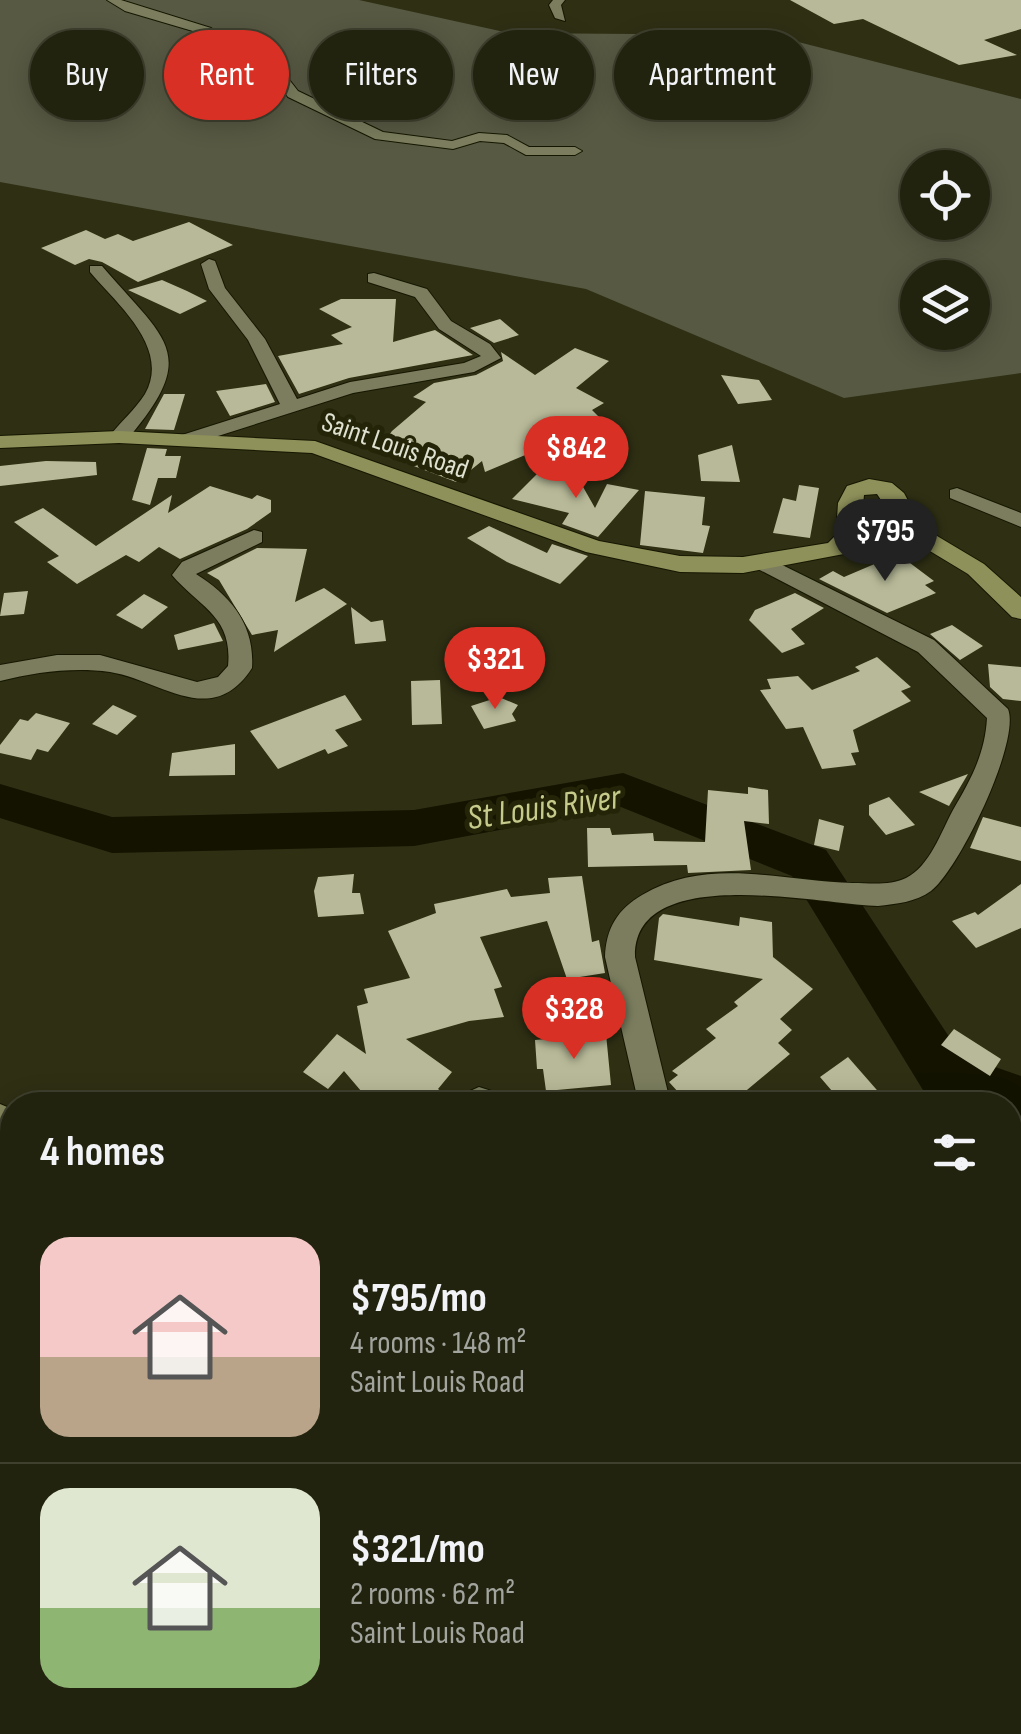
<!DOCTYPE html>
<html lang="en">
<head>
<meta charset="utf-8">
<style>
  :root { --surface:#22230e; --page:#2e2f1c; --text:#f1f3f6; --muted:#a2a49e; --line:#3f402e; --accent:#d93025 }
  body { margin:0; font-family:"Sofia Sans Condensed",sans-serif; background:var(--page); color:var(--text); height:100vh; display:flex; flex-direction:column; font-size:38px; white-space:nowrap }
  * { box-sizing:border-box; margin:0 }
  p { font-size:32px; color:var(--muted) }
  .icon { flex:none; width:55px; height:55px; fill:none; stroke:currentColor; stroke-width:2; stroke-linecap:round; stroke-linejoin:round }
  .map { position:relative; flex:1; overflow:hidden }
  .drawer { position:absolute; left:0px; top:1092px; width:1022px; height:642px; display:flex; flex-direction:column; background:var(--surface); border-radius:40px 40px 0 0; box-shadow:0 5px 25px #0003,0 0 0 2px var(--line) }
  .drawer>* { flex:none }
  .banner { position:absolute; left:30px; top:30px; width:962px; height:90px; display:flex; gap:20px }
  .controls { position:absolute; left:900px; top:150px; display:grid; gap:20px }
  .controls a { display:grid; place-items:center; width:90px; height:90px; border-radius:50%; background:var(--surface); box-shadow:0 5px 25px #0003,0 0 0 2px var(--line); font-size:50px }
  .price { position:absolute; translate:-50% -85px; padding:0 22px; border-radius:35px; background:var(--accent); color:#fff; font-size:32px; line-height:65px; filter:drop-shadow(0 2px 5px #0008) }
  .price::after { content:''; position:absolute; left:50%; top:60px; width:30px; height:22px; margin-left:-15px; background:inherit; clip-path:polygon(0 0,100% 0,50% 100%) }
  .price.active { background:#222; color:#fff }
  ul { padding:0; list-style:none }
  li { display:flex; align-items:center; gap:30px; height:250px; padding:0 40px }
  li+li { border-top:2px solid var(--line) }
  li span { display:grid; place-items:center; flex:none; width:280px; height:200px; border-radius:30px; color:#555 }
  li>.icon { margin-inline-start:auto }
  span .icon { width:120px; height:120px; fill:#fffc; stroke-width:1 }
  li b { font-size:42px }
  h2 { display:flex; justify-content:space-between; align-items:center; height:120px; padding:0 40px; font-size:42px }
  .chip { padding:0 35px; border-radius:45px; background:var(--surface); box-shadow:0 5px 25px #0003,0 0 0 2px var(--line); font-size:35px; line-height:90px }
  .chip.active { background:var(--accent); color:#fff }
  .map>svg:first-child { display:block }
</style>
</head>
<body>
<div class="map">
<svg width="1021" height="1734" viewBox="0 0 1021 1734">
  <rect width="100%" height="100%" fill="#2e2f13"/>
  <path fill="#575943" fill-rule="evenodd" d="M0,0H359L509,33L771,35L1021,99V373L844,398L586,289L0,182ZM918,168H972V222H918ZM918,278H972V332H918Z"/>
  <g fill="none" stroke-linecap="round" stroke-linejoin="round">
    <path fill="#131300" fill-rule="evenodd" d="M623,773L826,850L961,1055L1021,1076V1126L1010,1122V1105H963L923,1090L792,876L621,807L414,846L112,853L0,818V784L112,817L414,810Z"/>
  </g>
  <path fill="#b7b998" d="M790,0H1021V29L984,40L1017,55L959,65L863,19L834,24Z
    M189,222L233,245L138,282L102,262L89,259L75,265L41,248L86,230L105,239L118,234L133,241Z
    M162,280L187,291L207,301L180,314L128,290Z
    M341,299H396L393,342L435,330L473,355L349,378L299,394L278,356L343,344L331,335L352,327L319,309Z
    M500,319L519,335L494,343L470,328Z
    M575,348L609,361L576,388L604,403L592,410L620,438L561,450L580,432L485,472L482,461L456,482L377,452L392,431L426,402L413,397L434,383L476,375L503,361L501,352L535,375Z
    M721,375L759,380L772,400L738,404Z
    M266,384L275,402L230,416L216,391Z
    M164,394H185L174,430L145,429Z
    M732,445L740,482L701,481L698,455Z
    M147,448L167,449L165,456H181L176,478H158L150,505L132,500Z
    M46,461L96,462L97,475L0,486V466Z
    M540,471L578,478L595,508L607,484L639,490L598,537L562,524L569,513L512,499Z
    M799,485L819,488L810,538L773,533L783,498L796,501Z
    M210,486L252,499L257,495L271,500V512L247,529L180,559L159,547L139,562L126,555L77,584L47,562L59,556L14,522L43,508L96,546L172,495L168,513Z
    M645,491L705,497L702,525L710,526L703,553L640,545Z
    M489,526L547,553L552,544L588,556L560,584L507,562L467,538Z
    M257,548L307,549L295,602L324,588L347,604L274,652L278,630L252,635L219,580L207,573Z
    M898,554L934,581L925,585L936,593L887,613L819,579L833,571L844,577Z
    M28,591L24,614L0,616L4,593Z
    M795,593L824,608L791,629L805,644L782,653L749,620L755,610Z
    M144,594L168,607L142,629L116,615Z
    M351,607L371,622L383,620L386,641L355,644Z
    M214,623L223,641L178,650L174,635Z
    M952,625L983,646L960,660L930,634Z
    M877,657L911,687L901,691L911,701L853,730L859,752L851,753L856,765L822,769L803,727L786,729L760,690L771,689L767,679L798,676L812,690L860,671L855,667Z
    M988,664L1021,667V701L1003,699L990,687Z
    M440,680L442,724L412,725L411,681Z
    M345,695L362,720L335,730L348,746L328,754L325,749L278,769L250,731Z
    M499,697L518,705L512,714L516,721L484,729L471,706Z
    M113,705L137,716L117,735L92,724Z
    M36,713L70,723L48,752L37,749L31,760L0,753V745L20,719L28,721Z
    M235,744V775L169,776L172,753Z
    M968,774L949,806L919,792Z
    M748,787L768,790L769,824L744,821L751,870L688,873L687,865L588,867L587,828H610L612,835L653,833L654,841L705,842L708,790L748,794Z
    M889,797L915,825L886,835L869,815V805Z
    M983,817L1021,827V861L970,848Z
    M819,819L844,826L839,851L814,845Z
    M354,874L352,893H360L364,914L318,917L314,891L318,877Z
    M582,876L592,942L599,940L605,973L567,979L547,921L480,937L502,987L494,989L504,1017L469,1021L406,1039L452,1072L438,1089L460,1105H373L344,1071L328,1089L303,1072L337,1034L366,1054L357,1006L368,1003L364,989L410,978L388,931L436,913L434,904L507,889L511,897L550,893L548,878Z
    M1021,884V928L976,948L952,921L975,912L978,915Z
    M663,914L739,926L740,917L772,922L773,957L813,989L780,1019L792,1030L778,1043L790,1054L729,1105H690L669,1082L678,1075L672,1071L716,1038L706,1029L738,1006L734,1002L763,979L654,960L659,918Z
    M954,1029L1001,1059L990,1076L941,1045Z
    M606,1034L611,1085L546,1091L543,1069H537L535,1040Z
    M848,1057L890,1105H844L820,1077Z"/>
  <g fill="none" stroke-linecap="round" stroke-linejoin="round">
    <g stroke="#161700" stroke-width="2">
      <path id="street" d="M107,0H121L211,28L231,43L270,55L298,91L383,132L452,141L479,133L507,135L529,147H575L582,151L575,155H526L504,143L480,141L453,149L375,139L288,97L262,61L223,49L203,34L125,11Z
        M553,0H565L561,5L565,21L555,18L549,5Z
        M209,259L215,261L225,288L265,339L297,399L350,382L464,363L481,356L439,329L415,297L368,282V274L374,273L427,289L451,321L490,344L501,358L474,372L353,393L196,443H182V435L280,404L248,340L209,289L201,264Z
        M90,266H102C167,342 201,353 126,441L119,443L109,437C120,422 135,410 145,394C171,348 117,304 90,272Z
        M957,488L1021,513V527L950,498V490Z
        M254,530L262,532V542L196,574C231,596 255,625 252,668C212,730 161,680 110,672C73,667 36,672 0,681V665L57,655H100L197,682L218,677L228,666C233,616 199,607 172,575L182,562Z
        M764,556L934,640L1008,709C1021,741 959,870 931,891C916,902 896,904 878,906C821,905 633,861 635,957L671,1105H639L605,957C606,928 618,909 642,895C708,856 781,881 853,883C869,883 890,886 906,878C930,866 941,832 953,810C971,779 985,754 987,718L918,652L756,568V558Z
        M479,1087L504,1095L509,1105H464L468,1092Z"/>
    </g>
    <g stroke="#161700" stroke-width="2">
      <path id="secondary" d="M0,1104L12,1109V1148L0,1144Z
        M495,1722H548L553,1734H499Z"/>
    </g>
    <g stroke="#161700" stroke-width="2">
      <path id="primary" d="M119,431L315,441L599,541L680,556L743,557L828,543L836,535L838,503L847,486L869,479L892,483L904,493L922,527L984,564L1021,597V619L1012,617L968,574L905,536L877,494L864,495L860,537L844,554L743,573L680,572L586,552L312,453L119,443L0,448V436Z"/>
    </g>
    <use href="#street" fill="#7b7d5e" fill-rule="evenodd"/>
    <use href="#secondary" fill="#85875c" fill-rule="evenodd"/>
    <use href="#primary" fill="#8e915a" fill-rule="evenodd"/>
  </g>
  <g text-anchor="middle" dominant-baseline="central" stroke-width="10" stroke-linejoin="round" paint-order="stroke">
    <g font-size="28" fill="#e0e2d1" stroke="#242508">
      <text transform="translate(395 446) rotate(19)">Saint Louis Road</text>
    </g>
    <g font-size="35" font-style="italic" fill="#c6ca8a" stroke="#242508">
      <text transform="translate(544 808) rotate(-8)">St Louis River</text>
    </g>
  </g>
</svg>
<div class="controls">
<a><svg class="icon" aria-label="locate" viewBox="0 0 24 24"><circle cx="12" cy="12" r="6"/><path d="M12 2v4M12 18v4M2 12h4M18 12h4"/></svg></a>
<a><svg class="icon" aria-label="layers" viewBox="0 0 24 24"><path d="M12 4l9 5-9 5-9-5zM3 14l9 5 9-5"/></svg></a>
</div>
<b class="price" style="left:576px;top:501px">$842</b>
<b class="price active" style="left:885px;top:584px">$795</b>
<b class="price" style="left:495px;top:712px">$321</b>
<b class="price" style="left:574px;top:1062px">$328</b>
<div class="banner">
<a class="chip">Buy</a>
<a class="chip active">Rent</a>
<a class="chip">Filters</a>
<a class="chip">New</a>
<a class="chip">Apartment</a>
</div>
<section class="drawer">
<h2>4 homes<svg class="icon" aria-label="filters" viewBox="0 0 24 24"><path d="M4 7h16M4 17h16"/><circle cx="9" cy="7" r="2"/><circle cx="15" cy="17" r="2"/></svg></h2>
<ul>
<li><span style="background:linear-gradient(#f6c9c9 60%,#b9a48a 0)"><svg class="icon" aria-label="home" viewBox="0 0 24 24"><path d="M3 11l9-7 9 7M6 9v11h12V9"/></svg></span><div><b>$795/mo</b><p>4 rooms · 148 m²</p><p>Saint Louis Road</p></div></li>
<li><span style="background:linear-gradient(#dfe7d0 60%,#8fb573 0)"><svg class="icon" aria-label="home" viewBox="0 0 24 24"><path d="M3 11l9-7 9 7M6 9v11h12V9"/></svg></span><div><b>$321/mo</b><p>2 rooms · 62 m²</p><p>Saint Louis Road</p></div></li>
</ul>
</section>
</div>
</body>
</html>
